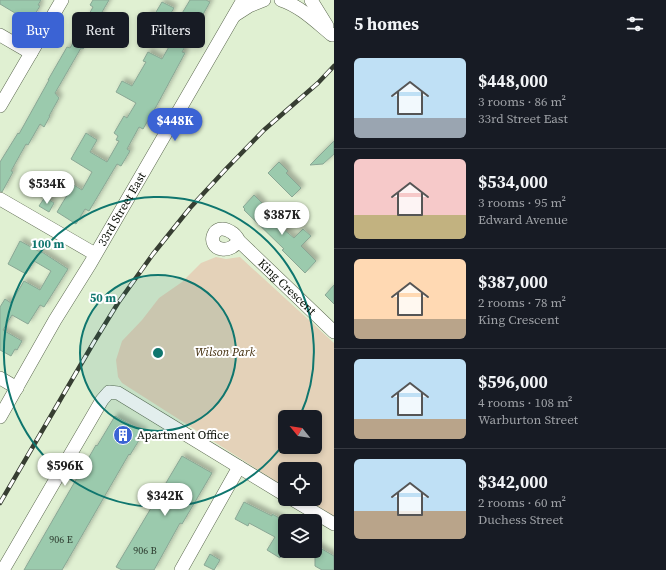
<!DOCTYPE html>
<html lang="en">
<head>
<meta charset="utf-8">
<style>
  :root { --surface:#171b24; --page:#242831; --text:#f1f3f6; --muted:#9ea1a6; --line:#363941; --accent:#3b63d4 }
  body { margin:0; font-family:"Source Serif 4",serif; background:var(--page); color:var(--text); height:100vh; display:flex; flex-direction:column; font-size:15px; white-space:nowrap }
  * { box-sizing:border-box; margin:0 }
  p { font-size:13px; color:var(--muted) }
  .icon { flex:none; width:22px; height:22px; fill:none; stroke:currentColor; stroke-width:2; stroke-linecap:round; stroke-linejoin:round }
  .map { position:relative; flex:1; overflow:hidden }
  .panel { display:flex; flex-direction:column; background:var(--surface); width:332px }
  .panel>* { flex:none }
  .hud { position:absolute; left:12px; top:12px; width:262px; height:36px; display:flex; gap:8px }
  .needle { width:26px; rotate:300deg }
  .controls { position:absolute; left:278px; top:410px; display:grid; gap:8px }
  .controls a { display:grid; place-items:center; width:44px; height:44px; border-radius:6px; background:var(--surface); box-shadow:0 2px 6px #0003; font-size:20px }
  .price { position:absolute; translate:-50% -34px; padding:0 9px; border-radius:14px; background:#fff; color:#222; font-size:13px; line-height:26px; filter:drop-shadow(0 1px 2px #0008) }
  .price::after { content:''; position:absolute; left:50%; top:24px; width:12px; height:9px; margin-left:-6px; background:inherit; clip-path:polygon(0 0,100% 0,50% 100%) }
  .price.active { background:var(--accent); color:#fff }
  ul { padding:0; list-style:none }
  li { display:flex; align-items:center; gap:12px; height:100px; padding:0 20px }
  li+li { border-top:1px solid var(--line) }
  li span { display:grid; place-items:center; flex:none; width:112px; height:80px; border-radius:6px; color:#555 }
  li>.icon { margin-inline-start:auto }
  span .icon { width:48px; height:48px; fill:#fffc; stroke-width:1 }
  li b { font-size:17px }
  h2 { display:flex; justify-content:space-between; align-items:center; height:48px; padding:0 20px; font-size:17px }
  .pill { padding:0 14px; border-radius:6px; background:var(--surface); box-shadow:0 2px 6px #0003; font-size:14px; line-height:36px }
  .pill.active { background:var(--accent); color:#fff }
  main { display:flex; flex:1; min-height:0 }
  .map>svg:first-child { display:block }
</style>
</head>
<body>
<main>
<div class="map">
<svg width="334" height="570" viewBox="0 0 334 570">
  <defs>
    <filter id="shadow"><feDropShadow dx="3.5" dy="-3.5" stdDeviation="2" flood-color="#0004"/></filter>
  </defs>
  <rect width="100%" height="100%" fill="#e0f0d2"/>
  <path fill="#e4d2b9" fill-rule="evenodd" d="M216,257L226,259L240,257L334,343V516L306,499H315V469H285V487L122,383L118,377L116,360L122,341L142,320L159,298L182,282L201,263ZM285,417H315V447H285Z"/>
  <path fill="#9bcaad" stroke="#8aa795" filter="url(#shadow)" d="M0,0H41L38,5L40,6L30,22L0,4Z
    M93,0H109L98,19L100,20L94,31L83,49L81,48L55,93L59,98L49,116H50L44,127L40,124L28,145L26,144L11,171L13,172L2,192L0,191V162L18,133L19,134L49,80H48L67,47L70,48L93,7L90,5Z
    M190,0H206L210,2L182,52L185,53L157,105L143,129L139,127L127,149L130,151L121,166L117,164L89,211L85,209L76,224L57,212L69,192L55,184L59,176L82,190L92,172L71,159L86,133L97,140L90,152L107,162L119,141L116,140L118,136L114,133L124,116L127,118L136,103L116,92L122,81L132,86L146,62L143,61L148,52L162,59L183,22L178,20Z
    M162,2L174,8L168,18L156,12Z
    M149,14L159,19L153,30L143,25Z
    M334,141V154L323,164L310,165Z
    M279,162L288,171L286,173L301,188L292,197L268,173Z
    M254,195L263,204L259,209L282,231L283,229L294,238L303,229L311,236L301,246L316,261L305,273L282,250L284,249L244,210L245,209L243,207Z
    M45,197L54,203L49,212L39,206Z
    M20,241L42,253V252L68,269L44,307L40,305L28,324L12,315L3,330L22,341L17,350L15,349L11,356L0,350V307L5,299L11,303L24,281L40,290L51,271L34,261L26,274L8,264Z
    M334,285V304L325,295Z
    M115,416L144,432L130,455L129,454L62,570H24L96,445L97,446Z
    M182,456L212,473L182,524L180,523L154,570H122L116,567Z
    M244,502L272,516V514L285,521V550L280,558L267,550L275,537L249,523L248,526L235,519Z
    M315,545L334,556V570H322L315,566Z
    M210,554L220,560L214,570L204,565Z"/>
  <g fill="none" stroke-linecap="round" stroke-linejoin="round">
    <g stroke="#5b684f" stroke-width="14">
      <g id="minor">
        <path d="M281,0C300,6 316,22 332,35"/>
        <path d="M311,0L327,26"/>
        <path d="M235,15L249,6L264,0"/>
        <path d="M0,35L31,53"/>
        <path d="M0,106L62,0"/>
        <path d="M0,199L95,254"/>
        <path id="s1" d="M239,241C234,246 230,250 222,249C205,247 213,220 231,232C235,234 237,237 239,241L334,332"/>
        <path d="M0,378L17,388"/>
        <path id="s2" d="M0,417L55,320L90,264L243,0"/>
        <path d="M292,499L334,524"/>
        <path d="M3,570L102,400L109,392L118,393L285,495"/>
        <path d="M181,570L239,467"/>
      </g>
    </g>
    <use href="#minor" stroke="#fff" stroke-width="13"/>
    <g stroke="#373e32" stroke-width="4.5">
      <path id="rail" d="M0,503L94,342L118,303L153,254L190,208L226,169L264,130L318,83L334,66"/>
    </g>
    <use href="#rail" stroke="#fff" stroke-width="3" stroke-dasharray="9" stroke-linecap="butt"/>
  </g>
  <circle cx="158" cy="353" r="78" fill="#0f766e" fill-opacity=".12"/>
  <g fill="none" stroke="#0f766e" stroke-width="2">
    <circle cx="158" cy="353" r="78"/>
    <path d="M285 442A155 155 0 1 1 300 416"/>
  </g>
  <defs>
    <g id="building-disc" transform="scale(1)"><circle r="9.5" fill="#3b63d4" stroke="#fff"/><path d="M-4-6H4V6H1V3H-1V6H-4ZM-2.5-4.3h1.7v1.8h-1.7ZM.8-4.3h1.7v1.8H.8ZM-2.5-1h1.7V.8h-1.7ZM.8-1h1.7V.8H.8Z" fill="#fff"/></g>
  </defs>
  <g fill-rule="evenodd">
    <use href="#building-disc" x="123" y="435"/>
  </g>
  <g text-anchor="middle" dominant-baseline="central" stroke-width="4" stroke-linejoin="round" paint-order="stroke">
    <g font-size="10" fill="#2d3c2f">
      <text x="61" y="539">906 E</text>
      <text x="145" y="550">906 B</text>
    </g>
    <g font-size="12" fill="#080d05" stroke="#fff">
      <text stroke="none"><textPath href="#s2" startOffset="241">33rd Street East</textPath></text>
      <text stroke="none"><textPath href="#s1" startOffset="138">King Crescent</textPath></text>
    </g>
    <g font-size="12" font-style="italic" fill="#3d2806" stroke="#fff">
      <text x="225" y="352">Wilson Park</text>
    </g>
    <g font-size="12" fill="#080d05" stroke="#fff" text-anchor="start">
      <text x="137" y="435">Apartment Office</text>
    </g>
  </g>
  <circle cx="158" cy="353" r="6" fill="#0f766e" stroke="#fff" stroke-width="2"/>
  <g font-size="12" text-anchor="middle" font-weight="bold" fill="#0f766e" stroke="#fff" stroke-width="4" stroke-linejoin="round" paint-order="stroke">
    <text x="48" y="248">100 m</text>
    <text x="103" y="302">50 m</text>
  </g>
</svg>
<div class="controls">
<a><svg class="needle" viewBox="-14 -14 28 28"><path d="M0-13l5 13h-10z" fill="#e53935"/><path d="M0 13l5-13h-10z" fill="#9ea1a6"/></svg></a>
<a><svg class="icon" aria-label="locate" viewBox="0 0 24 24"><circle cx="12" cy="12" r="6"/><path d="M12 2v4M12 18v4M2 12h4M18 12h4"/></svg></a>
<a><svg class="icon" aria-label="layers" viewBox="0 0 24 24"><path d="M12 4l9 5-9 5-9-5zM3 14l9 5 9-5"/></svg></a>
</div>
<b class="price active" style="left:175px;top:142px">$448K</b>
<b class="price" style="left:47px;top:205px">$534K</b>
<b class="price" style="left:282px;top:236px">$387K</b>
<b class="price" style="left:65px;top:487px">$596K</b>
<b class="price" style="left:165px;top:517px">$342K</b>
<div class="hud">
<a class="pill active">Buy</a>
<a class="pill">Rent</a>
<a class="pill">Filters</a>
</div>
</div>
<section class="panel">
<h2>5 homes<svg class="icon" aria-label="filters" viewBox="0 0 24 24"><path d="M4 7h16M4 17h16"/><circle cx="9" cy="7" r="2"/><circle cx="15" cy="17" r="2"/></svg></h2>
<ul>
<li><span style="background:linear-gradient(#bfe0f5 75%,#9aa5b1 0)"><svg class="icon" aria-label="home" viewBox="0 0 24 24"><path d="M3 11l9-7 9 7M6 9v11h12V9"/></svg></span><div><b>$448,000</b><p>3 rooms · 86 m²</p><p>33rd Street East</p></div></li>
<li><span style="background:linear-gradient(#f6c9c9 70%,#c2b280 0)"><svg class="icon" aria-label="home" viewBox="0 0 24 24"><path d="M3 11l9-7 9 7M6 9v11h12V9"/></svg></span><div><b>$534,000</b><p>3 rooms · 95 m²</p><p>Edward Avenue</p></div></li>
<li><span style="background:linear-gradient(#ffd9b3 75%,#b9a48a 0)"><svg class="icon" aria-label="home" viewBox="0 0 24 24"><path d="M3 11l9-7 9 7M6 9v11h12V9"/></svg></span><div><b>$387,000</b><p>2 rooms · 78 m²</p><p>King Crescent</p></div></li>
<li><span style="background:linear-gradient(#bfe0f5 75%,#b9a48a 0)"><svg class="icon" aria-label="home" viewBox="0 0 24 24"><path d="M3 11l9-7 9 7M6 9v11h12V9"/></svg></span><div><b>$596,000</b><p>4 rooms · 108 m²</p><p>Warburton Street</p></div></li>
<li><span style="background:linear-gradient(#bfe0f5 65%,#b9a48a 0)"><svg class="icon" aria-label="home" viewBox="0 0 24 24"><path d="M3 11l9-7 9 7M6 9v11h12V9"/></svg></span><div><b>$342,000</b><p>2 rooms · 60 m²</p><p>Duchess Street</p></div></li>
</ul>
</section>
</main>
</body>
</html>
